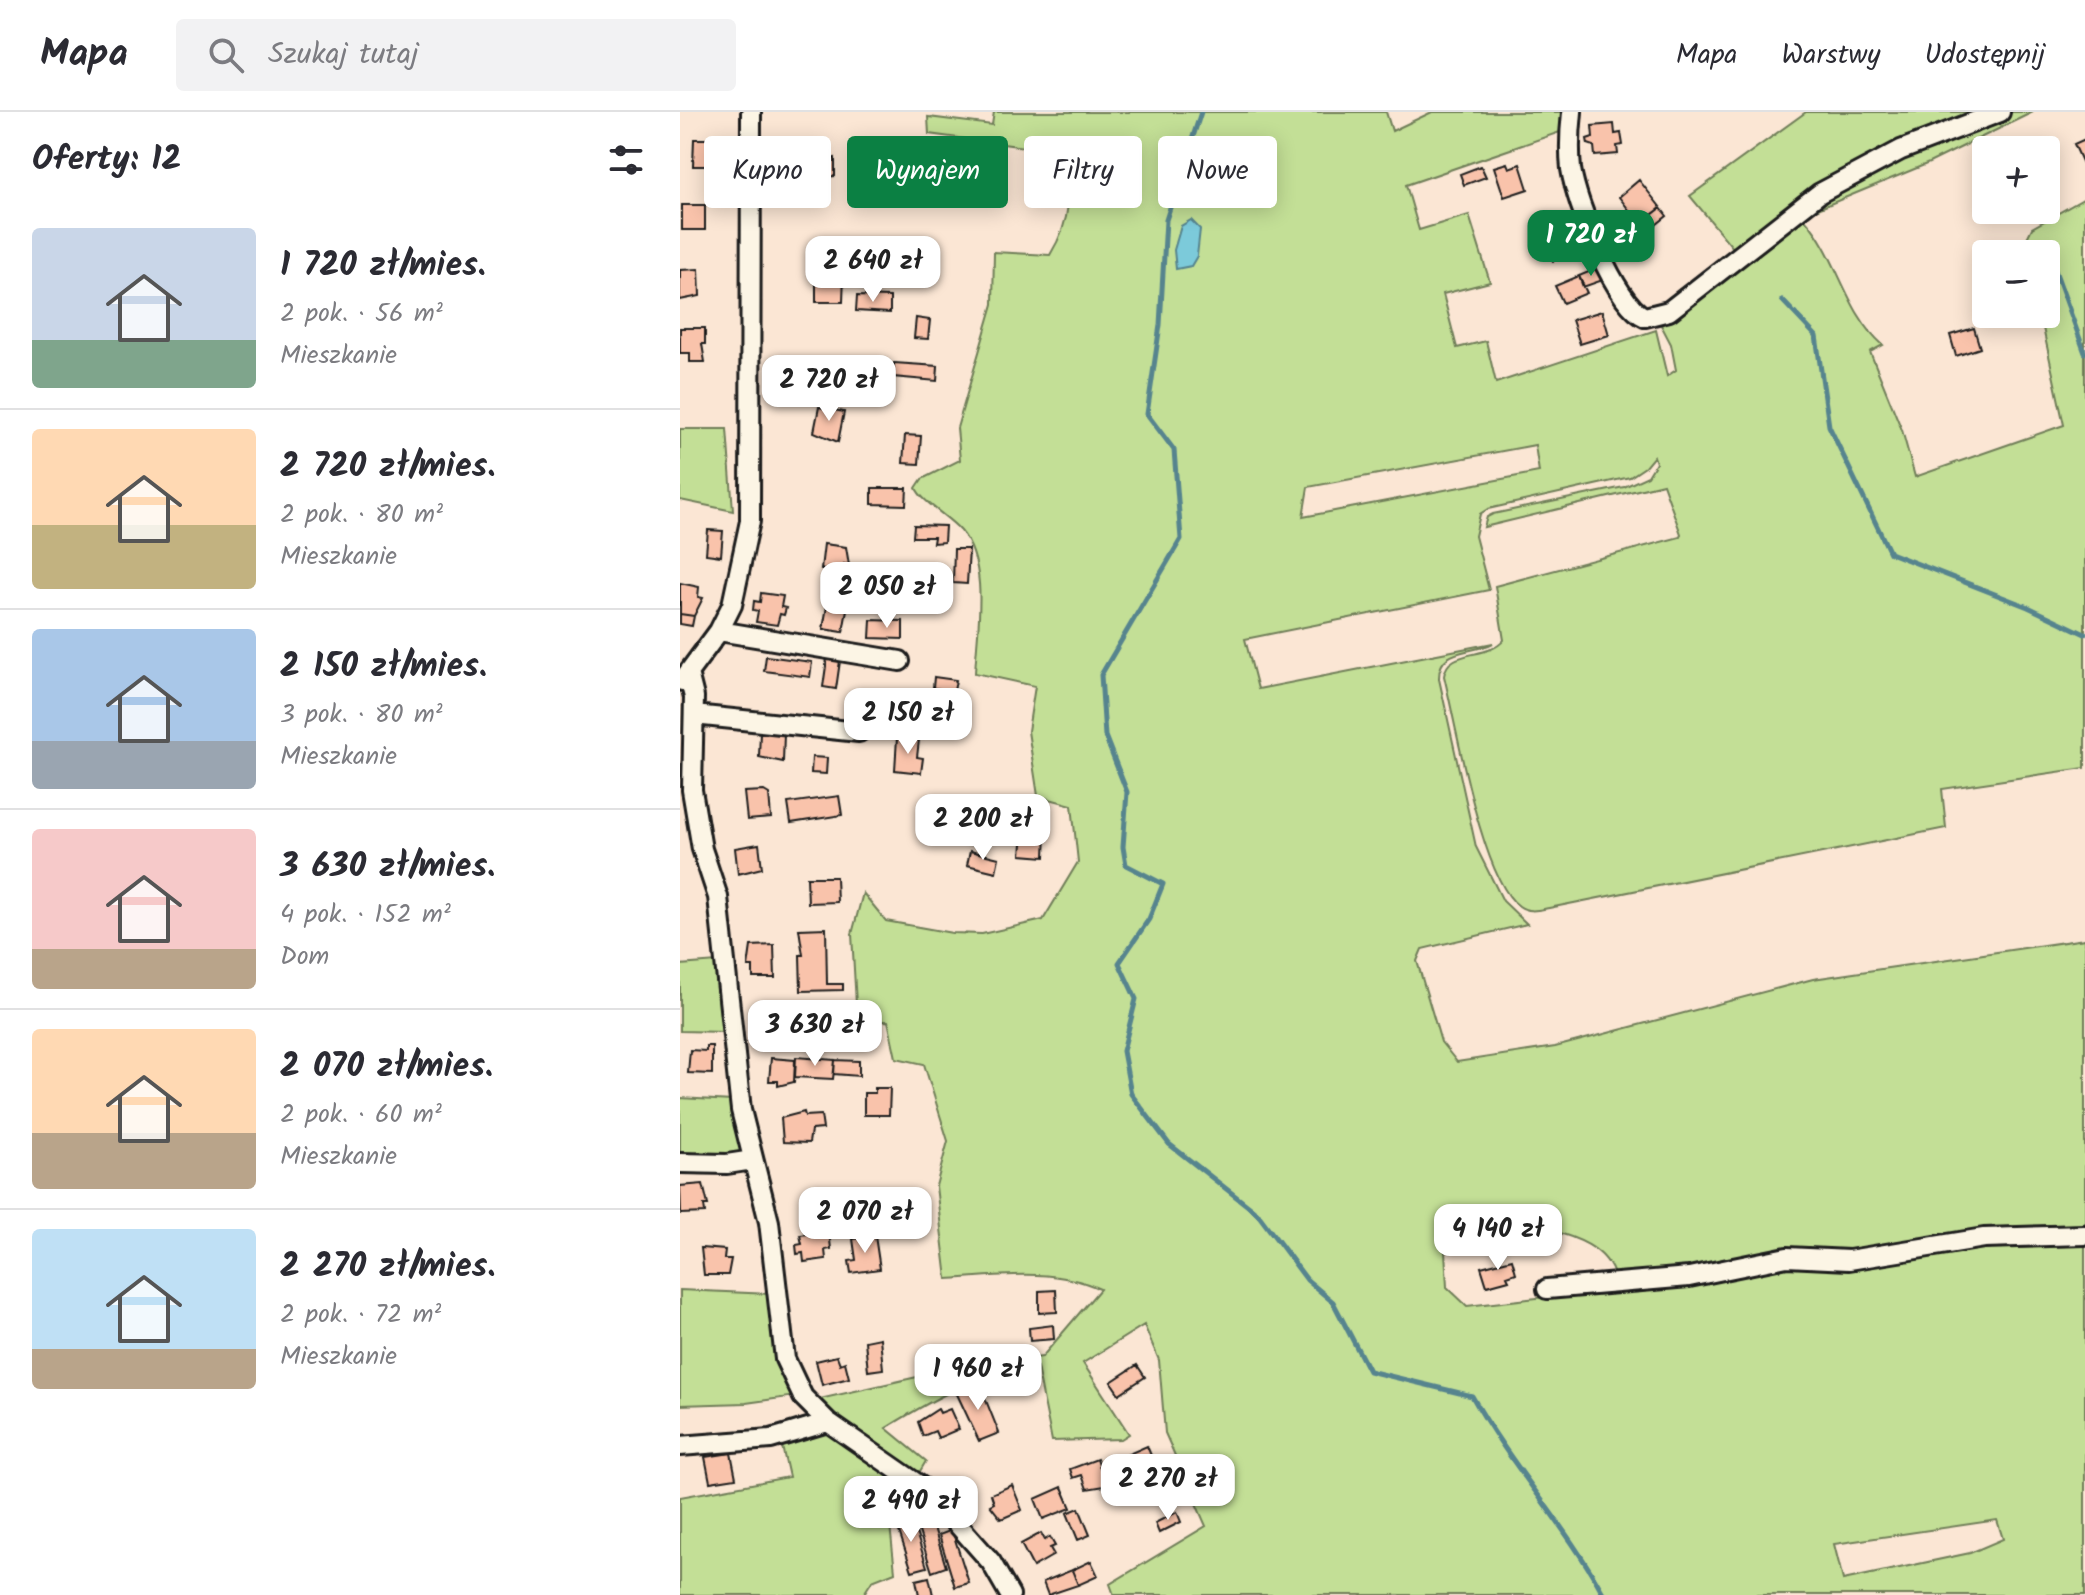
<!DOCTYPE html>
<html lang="pl">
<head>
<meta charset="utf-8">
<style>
  :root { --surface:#fff; --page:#f2f2f3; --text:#2b2b33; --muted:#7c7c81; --line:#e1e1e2; --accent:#0b8043 }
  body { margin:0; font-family:Kalam,sans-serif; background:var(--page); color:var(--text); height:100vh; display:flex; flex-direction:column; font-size:30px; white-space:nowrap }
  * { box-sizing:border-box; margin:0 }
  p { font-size:26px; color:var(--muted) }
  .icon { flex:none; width:44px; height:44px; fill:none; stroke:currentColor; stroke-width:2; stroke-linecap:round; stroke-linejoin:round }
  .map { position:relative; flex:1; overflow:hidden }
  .drawer { display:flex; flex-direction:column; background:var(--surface); width:680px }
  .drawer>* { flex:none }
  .banner { position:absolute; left:24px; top:24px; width:760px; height:72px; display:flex; gap:16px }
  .buttons { position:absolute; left:1292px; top:24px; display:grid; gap:16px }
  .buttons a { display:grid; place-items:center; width:88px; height:88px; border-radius:8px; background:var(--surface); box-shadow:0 4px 20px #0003; font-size:40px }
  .price { position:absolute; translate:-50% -68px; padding:0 18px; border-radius:16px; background:#fff; color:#222; font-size:26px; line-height:52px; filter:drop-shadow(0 2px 4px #0008) }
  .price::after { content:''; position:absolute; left:50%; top:48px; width:24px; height:18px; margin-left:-12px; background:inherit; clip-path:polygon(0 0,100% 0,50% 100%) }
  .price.selected { background:var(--accent); color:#fff }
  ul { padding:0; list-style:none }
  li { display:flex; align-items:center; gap:24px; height:200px; padding:0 32px }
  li+li { border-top:2px solid var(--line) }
  li span { display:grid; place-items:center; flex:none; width:224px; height:160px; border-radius:8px; color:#555 }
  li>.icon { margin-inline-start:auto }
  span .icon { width:96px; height:96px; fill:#fffc; stroke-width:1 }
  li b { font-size:34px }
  h2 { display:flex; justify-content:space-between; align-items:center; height:96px; padding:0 32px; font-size:34px }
  .tag { padding:0 28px; border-radius:8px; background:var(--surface); box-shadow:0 4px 20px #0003; font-size:28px; line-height:72px }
  .tag.selected { background:var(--accent); color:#fff }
  header { display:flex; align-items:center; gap:48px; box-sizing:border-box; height:112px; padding:0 40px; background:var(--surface); border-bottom:2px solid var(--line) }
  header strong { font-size:38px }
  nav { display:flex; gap:44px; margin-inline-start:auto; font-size:28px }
  .search { width:560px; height:72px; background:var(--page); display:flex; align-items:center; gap:20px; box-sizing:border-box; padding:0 28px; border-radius:8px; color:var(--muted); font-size:30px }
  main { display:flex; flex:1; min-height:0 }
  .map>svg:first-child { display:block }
</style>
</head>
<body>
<header>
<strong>Mapa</strong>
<div class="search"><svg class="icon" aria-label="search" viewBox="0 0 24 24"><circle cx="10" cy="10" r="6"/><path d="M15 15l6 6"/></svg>Szukaj tutaj</div>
<nav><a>Mapa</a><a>Warstwy</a><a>Udostępnij</a></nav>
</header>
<main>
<section class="drawer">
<h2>Oferty: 12<svg class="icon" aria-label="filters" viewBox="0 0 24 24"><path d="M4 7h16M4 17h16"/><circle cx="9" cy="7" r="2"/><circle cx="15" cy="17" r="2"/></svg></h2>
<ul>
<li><span style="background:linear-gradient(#c9d6e8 70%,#7fa58c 0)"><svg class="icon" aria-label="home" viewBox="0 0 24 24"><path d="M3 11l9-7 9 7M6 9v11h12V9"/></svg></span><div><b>1 720 zł/mies.</b><p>2 pok. · 56 m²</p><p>Mieszkanie</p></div></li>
<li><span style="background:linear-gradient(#ffd9b3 60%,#c2b280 0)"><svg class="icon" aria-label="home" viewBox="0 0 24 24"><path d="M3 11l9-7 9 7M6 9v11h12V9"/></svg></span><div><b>2 720 zł/mies.</b><p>2 pok. · 80 m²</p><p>Mieszkanie</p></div></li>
<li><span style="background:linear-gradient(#a9c7e8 70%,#9aa5b1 0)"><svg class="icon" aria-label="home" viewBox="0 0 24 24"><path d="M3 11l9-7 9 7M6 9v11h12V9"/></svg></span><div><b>2 150 zł/mies.</b><p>3 pok. · 80 m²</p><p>Mieszkanie</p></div></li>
<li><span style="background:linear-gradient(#f6c9c9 75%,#b9a48a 0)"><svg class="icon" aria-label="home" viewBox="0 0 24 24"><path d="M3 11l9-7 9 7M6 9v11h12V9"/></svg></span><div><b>3 630 zł/mies.</b><p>4 pok. · 152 m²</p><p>Dom</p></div></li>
<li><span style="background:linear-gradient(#ffd9b3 65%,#b9a48a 0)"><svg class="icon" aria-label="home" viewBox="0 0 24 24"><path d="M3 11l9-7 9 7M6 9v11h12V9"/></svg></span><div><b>2 070 zł/mies.</b><p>2 pok. · 60 m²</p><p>Mieszkanie</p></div></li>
<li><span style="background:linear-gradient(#bfe0f5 75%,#b9a48a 0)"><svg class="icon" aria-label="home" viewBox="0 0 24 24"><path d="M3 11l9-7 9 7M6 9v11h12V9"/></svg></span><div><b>2 270 zł/mies.</b><p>2 pok. · 72 m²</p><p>Mieszkanie</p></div></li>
</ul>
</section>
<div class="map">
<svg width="1405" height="1483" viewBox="0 0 1405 1483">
  <rect width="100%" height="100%" fill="#fbe6d4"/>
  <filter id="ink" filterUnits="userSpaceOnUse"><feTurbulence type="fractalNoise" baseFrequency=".0125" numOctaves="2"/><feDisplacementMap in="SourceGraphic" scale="16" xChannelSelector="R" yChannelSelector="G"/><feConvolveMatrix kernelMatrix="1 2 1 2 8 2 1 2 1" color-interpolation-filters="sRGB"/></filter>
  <g filter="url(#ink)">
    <path fill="#c3df96" stroke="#707e59" stroke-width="2" fill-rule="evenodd" d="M314,0H706L712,19L752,0H889L883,19L726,73L739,118L789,103L810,170L763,182L777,236L806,229L816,271L976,218L987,264L996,258L991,232L980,211L1114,108L1125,107C1158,144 1166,201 1203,233L1190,240L1222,318L1235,365L1384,313L1360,202H1366V142H1339L1352,116L1405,86V656L1262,677L1266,716L869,796C858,798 849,801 839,794C802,769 776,612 764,564C767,536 808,548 824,528L815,474L1000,425L1001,422L983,372L804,415L807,405L813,402L944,375L968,364L976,351L974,344L965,355L950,365L808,397L800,402L795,424L809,478L565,527L578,577L813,531C790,543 758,535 759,567L796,735L823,789L847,812L742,837L737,849L761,930L777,950L875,935L1133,867L1405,827V1483H434L430,1472L526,1414L485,1321L479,1248L464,1213L403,1251L449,1322L441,1327L372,1329L357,1255C293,1264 260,1283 206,1316L246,1349L236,1366L156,1309L135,1288L268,1258L362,1245L420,1177C375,1155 316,1164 267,1167L256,1074L268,1029L244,952L216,946L208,909L177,910L172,822L183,781L206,809L272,821L302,822L363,808L398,750L392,693L358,684L348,619L355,574L295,561C297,518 310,454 281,419C269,405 242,390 236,376L242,367L280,348L277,316L313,192L314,140L370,143C392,107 392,80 381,40L249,22L248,5L312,13ZM855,333L859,360L623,405L628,375ZM866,1117C895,1125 927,1135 935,1166L1029,1157L936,1177L787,1194L767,1175L764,1120H840ZM1317,1408L1323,1427L1290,1441L1163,1468L1154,1432Z
      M1126,0H1353L1249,51L1133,99L1123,87L1053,136L1010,84Z
      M0,317H47L53,399L0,388Z
      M37,850L46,920L0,919V853Z
      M0,986L52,989L61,1043L0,1047Z
      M0,1178L91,1182L116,1284L66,1291L0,1293Z
      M152,1319L250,1389L209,1404L215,1460L192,1469L183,1483H0V1385L109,1365L101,1330Z"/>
    <path fill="#7ccada" stroke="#56848e" stroke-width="2" d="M511,108L520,117L517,144L511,154L496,157L494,138L501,114Z"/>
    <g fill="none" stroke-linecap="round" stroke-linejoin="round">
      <path stroke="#56848e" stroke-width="5" d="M521,0L486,108L480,213L467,302L494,338L501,427L421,563L425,624L447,680L443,735L446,753L483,772L469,807L439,851L456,887L443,939L451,982L489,1032L577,1101L627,1168L653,1190L689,1259L792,1284C831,1354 886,1413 924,1483
        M1372,150L1405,241
        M1102,188L1136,224L1149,314L1210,441L1348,495L1405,522"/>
    </g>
    <path fill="#f9c3ab" stroke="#1c1c1c" stroke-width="2" d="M934,12L935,22L941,21L943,33L937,34L938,42L915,44L914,34L908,32L907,27L913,25L912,14Z
      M14,27H28V36H34V44H28V54H13Z
      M1405,27V56L1394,32Z
      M191,36H206L204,66H190Z
      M130,38H150V47L155,46V64L132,66V56H126V48H131Z
      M827,51L829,56L840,52L848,77L824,85L814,55Z
      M801,54L806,65L784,73L780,62Z
      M959,68L981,96L960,112L939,85Z
      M2,93H25V118H2Z
      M981,96L987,104L967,120L960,112Z
      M889,114L904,135L873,149L862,127Z
      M918,156L923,168L903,175L899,164Z
      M19,157L20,184L0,188V158Z
      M136,162H164L163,190H136Z
      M899,164L907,181L883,191L875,174Z
      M177,184L210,185V201L176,199Z
      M922,199L929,223L900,232L892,208Z
      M236,206L250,208L248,227L234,226Z
      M0,216H25V232H22L25,250H10V241H0Z
      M1294,216L1300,236L1276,244L1270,223Z
      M214,251L258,254L257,269L213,265Z
      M139,295L164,300L158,330L134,320Z
      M225,323L241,324L239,352L223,351Z
      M192,376H227L226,393L192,392Z
      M234,413L265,414L264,430L253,431L254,425H233Z
      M28,418L43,419L41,444L26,442Z
      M144,432L166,435L169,453L164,452L163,460L141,457Z
      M274,437H289L287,472L273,471Z
      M248,451L249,464L214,465V452Z
      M0,471L19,475L18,485L23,486L14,504L0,502Z
      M81,481L103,484L101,495L106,496L104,503L100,502L97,513L76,510L78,499L73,498L74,489L80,490Z
      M149,483L169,486L163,520L143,517Z
      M0,502L14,504L12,514L0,512Z
      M191,508L223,509V527L190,526Z
      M148,540L161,542L156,577L143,575Z
      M86,544L132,550L130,565L84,559Z
      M254,565L276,568L274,579L253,576Z
      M228,580L243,585L241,608L214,606L215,582L228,584Z
      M80,620L104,621L103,650L79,645Z
      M217,626L239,628L237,645L243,646L241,661L215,658Z
      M132,645L147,646L146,662L131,661Z
      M84,679L89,682L91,706L67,708L64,680Z
      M159,684L162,703L111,711L108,691Z
      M256,707L277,709L274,731L260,729V722L254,721Z
      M277,710L287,712L285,726L275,724Z
      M343,720L366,721L365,745L341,743Z
      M79,732L82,756L58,762L55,736Z
      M290,739L319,746L316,760L287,753Z
      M127,765H156L157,790L128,791Z
      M146,816L147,872H163V878L121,879L120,843H123L119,817Z
      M94,833L95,866H73V855H68L71,834Z
      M26,934H32V962L8,961L10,938L26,939Z
      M116,945L155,948L153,967L115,965Z
      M91,946L115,948L114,970L98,974V969H89Z
      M155,948L179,949V964L154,962Z
      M195,976H210L209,1003H184V981H195Z
      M124,1000L125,1004L141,1003L143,1017L131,1018L129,1031L103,1030L101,1006Z
      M23,1072L28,1093H24L25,1101L1,1102L0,1074Z
      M149,1119L151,1137L145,1138L146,1147L124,1150L123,1141L117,1142L116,1133L122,1132L120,1123Z
      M195,1124L200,1157L171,1161L169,1149L176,1148L173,1127Z
      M21,1136L45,1138L44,1147H51L48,1163H24Z
      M832,1147L836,1161L827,1164L829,1168L807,1174L801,1155Z
      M376,1178L377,1200L359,1201V1179Z
      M373,1213L374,1227L350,1229L349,1216Z
      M200,1226L203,1257L188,1259L185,1229Z
      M157,1244L160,1252L165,1250L169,1266L142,1273L136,1249Z
      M457,1253L465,1265L439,1282L431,1270Z
      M299,1271L319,1321L299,1329L276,1280Z
      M258,1297L260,1301L270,1297L279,1317L258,1326L255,1319L243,1324L238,1310Z
      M467,1334L475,1353L452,1363L444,1344Z
      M51,1341L56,1366L30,1370L25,1345Z
      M417,1347L420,1356L425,1355L431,1373L407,1377L402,1363L393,1366L390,1357Z
      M332,1373L342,1398L321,1407L310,1393L314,1391L311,1382Z
      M382,1375L391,1396L363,1407L355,1387Z
      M399,1396L410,1423L398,1428L387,1401Z
      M249,1399L266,1455L252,1460L234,1404Z
      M497,1400L501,1410L479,1421L475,1411Z
      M231,1405L247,1455L232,1459L216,1410Z
      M272,1418L289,1471L275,1475L259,1423Z
      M361,1421L365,1428L370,1425L375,1434L370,1436L374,1443L353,1455L341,1432Z
      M411,1449L418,1464L398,1473L392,1458Z
      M392,1458L398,1473L368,1483L363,1470Z
      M249,1465L253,1483H239L236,1468Z"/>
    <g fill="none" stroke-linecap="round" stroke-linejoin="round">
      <g stroke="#1c1c1c" stroke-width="24">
        <path id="minor" d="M892,0C890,18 889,38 891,57C896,90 935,193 965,205L989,199L1140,81L1221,38L1320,0
          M39,519L220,549
          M8,561L14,585L12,678L22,737L38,785L61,998L89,1110L105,1247L123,1285L148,1310L249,1380L311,1450L330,1483
          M2,569L39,519L52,493L70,409L71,0
          M14,603L179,620
          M0,1051L47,1052L73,1048
          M867,1177L1009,1165L1107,1145L1169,1148L1304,1126L1405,1123
          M0,1334L91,1327L148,1310"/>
      </g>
      <use href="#minor" stroke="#fcf5e5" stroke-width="18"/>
    </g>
  </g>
</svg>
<div class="buttons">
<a>+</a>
<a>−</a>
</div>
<b class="price selected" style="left:911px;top:166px">1 720 zł</b>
<b class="price" style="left:193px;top:192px">2 640 zł</b>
<b class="price" style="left:149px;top:311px">2 720 zł</b>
<b class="price" style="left:207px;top:518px">2 050 zł</b>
<b class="price" style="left:228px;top:644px">2 150 zł</b>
<b class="price" style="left:303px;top:750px">2 200 zł</b>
<b class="price" style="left:135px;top:956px">3 630 zł</b>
<b class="price" style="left:185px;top:1143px">2 070 zł</b>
<b class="price" style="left:818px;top:1160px">4 140 zł</b>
<b class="price" style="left:298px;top:1300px">1 960 zł</b>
<b class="price" style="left:488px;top:1410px">2 270 zł</b>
<b class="price" style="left:231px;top:1432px">2 490 zł</b>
<div class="banner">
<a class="tag">Kupno</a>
<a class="tag selected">Wynajem</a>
<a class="tag">Filtry</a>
<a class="tag">Nowe</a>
</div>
</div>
</main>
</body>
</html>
